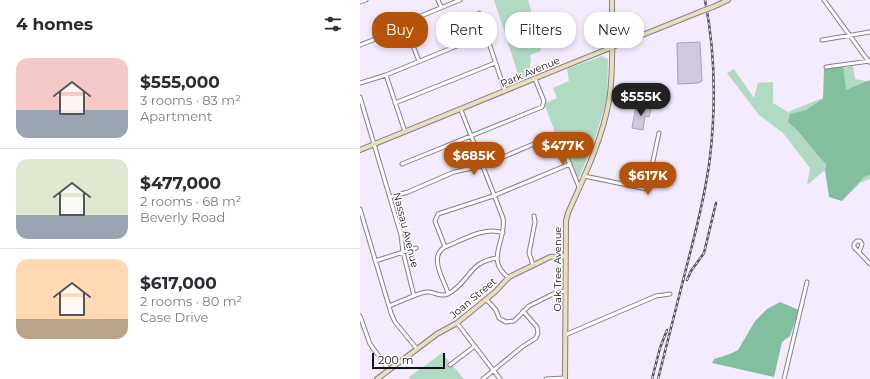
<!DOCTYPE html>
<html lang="en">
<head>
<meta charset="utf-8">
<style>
  :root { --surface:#fff; --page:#f2f2f3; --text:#2b2b33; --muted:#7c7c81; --line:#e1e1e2; --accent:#b45309 }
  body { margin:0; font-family:Montserrat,sans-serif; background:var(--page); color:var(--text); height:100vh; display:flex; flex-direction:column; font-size:15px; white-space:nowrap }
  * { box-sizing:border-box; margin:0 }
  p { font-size:13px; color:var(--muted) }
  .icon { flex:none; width:22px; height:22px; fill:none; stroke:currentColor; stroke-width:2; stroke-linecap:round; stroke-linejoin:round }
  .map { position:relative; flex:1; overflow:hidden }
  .details { display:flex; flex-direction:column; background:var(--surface); width:360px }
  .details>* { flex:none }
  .hud { position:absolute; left:12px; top:12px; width:380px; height:36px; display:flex; gap:8px }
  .scale { position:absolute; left:12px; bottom:10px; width:73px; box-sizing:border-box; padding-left:4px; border:2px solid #110e14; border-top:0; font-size:11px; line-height:14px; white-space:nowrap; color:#110e14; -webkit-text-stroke:3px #fff; paint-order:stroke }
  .price { position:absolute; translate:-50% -34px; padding:0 9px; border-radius:14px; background:var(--accent); color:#fff; font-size:13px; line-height:26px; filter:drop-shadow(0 1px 2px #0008) }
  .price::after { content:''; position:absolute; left:50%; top:24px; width:12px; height:9px; margin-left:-6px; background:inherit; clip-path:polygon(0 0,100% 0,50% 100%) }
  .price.selected { background:#222; color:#fff }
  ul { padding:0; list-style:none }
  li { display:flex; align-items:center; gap:12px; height:100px; padding:0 16px }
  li+li { border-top:1px solid var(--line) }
  li span { display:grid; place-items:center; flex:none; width:112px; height:80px; border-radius:12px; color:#555 }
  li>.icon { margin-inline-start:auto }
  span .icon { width:48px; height:48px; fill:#fffc; stroke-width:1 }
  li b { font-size:17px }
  h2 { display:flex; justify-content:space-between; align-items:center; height:48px; padding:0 16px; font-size:17px }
  .chip { padding:0 14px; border-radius:16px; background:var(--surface); box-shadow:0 2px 6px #0003; font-size:14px; line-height:36px }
  .chip.selected { background:var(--accent); color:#fff }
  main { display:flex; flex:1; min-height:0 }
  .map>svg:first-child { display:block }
</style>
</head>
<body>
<main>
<section class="details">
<h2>4 homes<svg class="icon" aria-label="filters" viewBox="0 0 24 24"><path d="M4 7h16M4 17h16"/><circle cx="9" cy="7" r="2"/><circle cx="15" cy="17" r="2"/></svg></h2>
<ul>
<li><span style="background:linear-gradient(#f6c9c9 65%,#9aa5b1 0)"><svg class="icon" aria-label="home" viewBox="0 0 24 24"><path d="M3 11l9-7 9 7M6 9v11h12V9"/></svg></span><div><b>$555,000</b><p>3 rooms · 83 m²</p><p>Apartment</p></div></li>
<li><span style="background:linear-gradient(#dfe7d0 70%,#9aa5b1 0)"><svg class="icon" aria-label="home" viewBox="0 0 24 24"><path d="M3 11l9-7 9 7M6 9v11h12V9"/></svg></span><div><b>$477,000</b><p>2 rooms · 68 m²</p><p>Beverly Road</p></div></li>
<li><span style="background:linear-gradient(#ffd9b3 75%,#b9a48a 0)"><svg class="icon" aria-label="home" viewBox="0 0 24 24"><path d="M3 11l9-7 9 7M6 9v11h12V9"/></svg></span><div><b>$617,000</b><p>2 rooms · 80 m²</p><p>Case Drive</p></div></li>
</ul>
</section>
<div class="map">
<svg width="510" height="379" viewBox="0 0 510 379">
  <rect width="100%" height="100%" fill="#f4ebfe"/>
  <path fill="#b1dac3" d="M134,0H168L177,31L181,51L170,55L171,61L167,77L160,80Z
    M242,56L248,59L247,99L232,148L218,179L199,135L195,132L185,106L186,103L197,98L193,88L209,81L207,69Z
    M493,66L495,79L510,82V179L500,183L491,192L477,185L472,152L458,156L466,164L465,170L447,185L450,168L423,133L399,115L367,73L374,69L394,98L398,83L413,82V103L428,112L477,92L476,69Z
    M82,353L104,379H50L49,377Z"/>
  <path fill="#82bf9f" d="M483,65L486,90L510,80V174L504,177L482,201L469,197L465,170L466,164C452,151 443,133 428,122L430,114L446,110L463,99L464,69Z
    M420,302L439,310L430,336L422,342L414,377L352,363L354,359L370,354L378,350L395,321L407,309Z"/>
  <path fill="#d1c9db" stroke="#a8a1b2" d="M265,15H273V26H270V23H264Z
    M340,42L342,81L338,83L318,84L317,43Z
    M276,106H292L289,117L285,116L283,130L272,128Z"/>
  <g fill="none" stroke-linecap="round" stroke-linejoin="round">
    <g stroke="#857e8e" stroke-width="5">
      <path id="street" d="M78,0L81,7
        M464,0L509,62
        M0,2L6,0
        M119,13L145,91
        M44,23L59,61
        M462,40L510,32
        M0,45L13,40L29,29L100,0
        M466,67L510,61
        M26,75L45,132
        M0,83L26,75L126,34
        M0,97L41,235L43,252L54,296
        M35,103L135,63
        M101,110L143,218C147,241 124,260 149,278
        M42,164L182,107L184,101L175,79
        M224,176L287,189L299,133
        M30,197L48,192L94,172L122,166L195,135L199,138L219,187
        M0,209L31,313L35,322L57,349
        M85,247L75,221L78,214L133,196L210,164
        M499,252L502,244L500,241H497L494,244V247L510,264
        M15,261L56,248
        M173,265L169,253L175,222L174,216
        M88,293C84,280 68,256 85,247C103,240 124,226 143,233
        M126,299L136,310L139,318L146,322L154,321L169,306L193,294L205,291
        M29,306C38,303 59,292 67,292C74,291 80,298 88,294C111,281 108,262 137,258
        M0,316L10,344L29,370
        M97,323L140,379
        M205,335L296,296L310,294
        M90,365L115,346
        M123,379L162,347L176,338L178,333L177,327L163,311
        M186,379L205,378
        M424,379L447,282"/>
    </g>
    <g stroke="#857e8e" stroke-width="6">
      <path id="secondary" d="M353,7L368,0
        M0,150L198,69L342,11
        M17,379L77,334L97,323L135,292L149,277L190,257L205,256
        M205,379L206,221L208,213C224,177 242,140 249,101C254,71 252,31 252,0"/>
    </g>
    <use href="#street" stroke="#fff" stroke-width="3"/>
    <use href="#secondary" stroke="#e9e0b7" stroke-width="4"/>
    <g stroke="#58535d" stroke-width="2.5">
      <path id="rail" d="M327,280L331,271L344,253L356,203
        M292,379L300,348L307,330
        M298,379C308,340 318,300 328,261C337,227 346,192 350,157C356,105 355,51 345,0"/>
    </g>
    <use href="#rail" stroke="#fff" stroke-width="1" stroke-dasharray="3" stroke-linecap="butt"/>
    <g stroke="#857e8e" stroke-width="6" stroke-linecap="butt">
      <path id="secondary-bridge" d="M342,11L353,7"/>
    </g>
    <use href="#secondary-bridge" stroke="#e9e0b7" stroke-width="4"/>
  </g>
  <g text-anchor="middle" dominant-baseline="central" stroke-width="3" stroke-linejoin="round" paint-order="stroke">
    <g font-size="10" fill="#110e14" stroke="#fff">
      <text transform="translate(170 72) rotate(-23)">Park Avenue</text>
      <text transform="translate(46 230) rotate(76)">Nassau Avenue</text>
      <text transform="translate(197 269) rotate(-90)">Oak Tree Avenue</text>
      <text transform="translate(113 298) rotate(-40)">Joan Street</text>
    </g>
  </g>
</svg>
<div class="scale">200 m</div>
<b class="price selected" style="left:281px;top:117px">$555K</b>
<b class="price" style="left:203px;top:166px">$477K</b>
<b class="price" style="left:114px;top:176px">$685K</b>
<b class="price" style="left:288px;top:196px">$617K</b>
<div class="hud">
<a class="chip selected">Buy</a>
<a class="chip">Rent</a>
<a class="chip">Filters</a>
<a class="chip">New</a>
</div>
</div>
</main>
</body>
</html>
